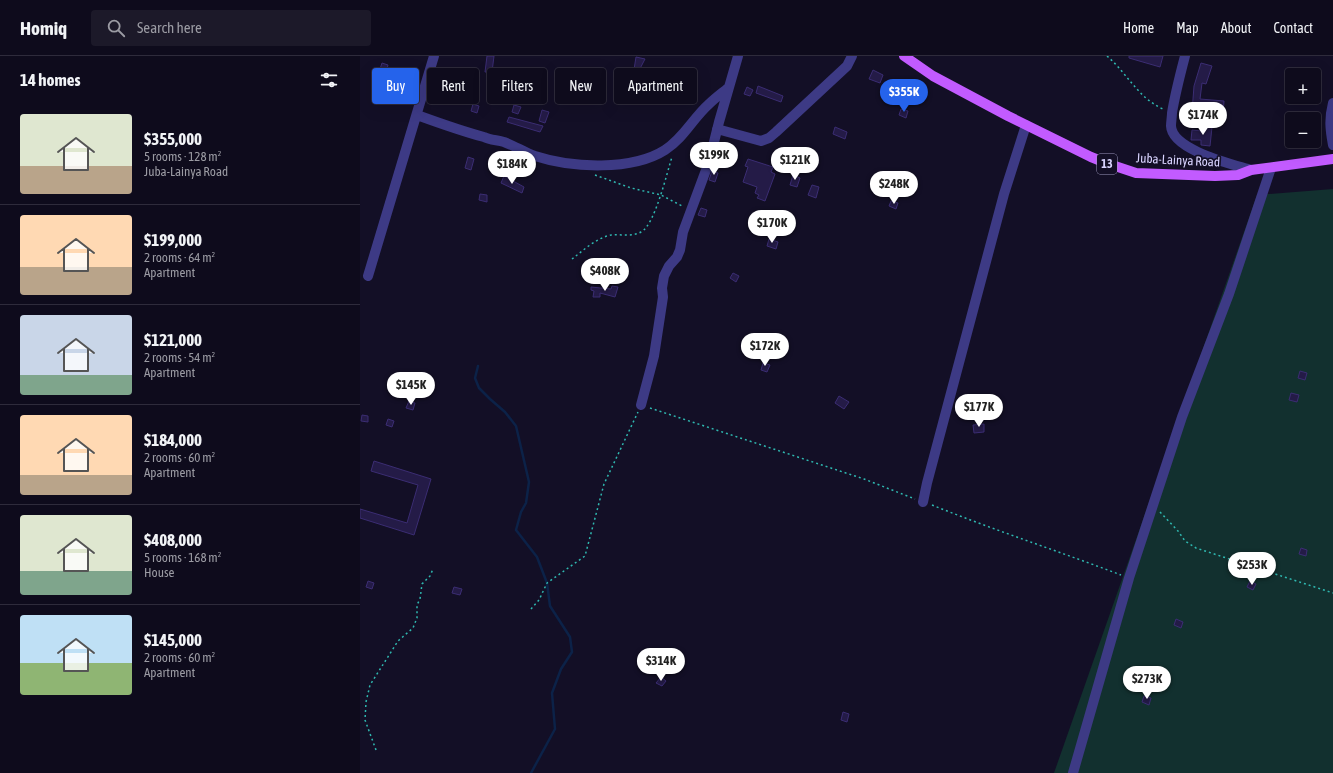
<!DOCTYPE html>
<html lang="en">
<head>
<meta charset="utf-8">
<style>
  :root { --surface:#0e0b1c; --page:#1c1929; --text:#f1f3f6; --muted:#9b9ba3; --line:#2e2b3b; --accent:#2563eb }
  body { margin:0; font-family:"Asap Condensed",sans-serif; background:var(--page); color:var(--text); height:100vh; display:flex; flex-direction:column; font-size:15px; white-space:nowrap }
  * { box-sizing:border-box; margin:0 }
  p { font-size:13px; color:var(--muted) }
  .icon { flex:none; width:22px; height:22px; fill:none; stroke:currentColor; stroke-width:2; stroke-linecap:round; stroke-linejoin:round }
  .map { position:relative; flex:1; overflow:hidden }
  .panel { display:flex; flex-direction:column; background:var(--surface); width:360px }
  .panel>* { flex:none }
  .hud { position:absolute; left:12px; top:12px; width:380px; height:36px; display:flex; gap:8px }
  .tools { position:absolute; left:925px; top:12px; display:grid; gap:8px }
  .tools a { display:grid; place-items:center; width:36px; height:36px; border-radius:4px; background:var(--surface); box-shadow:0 4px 16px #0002,0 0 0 1px var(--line); font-size:20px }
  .price { position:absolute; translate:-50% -34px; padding:0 9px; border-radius:14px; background:#fff; color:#222; font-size:13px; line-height:26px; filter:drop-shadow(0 1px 2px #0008) }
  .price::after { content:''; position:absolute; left:50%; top:24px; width:12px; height:9px; margin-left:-6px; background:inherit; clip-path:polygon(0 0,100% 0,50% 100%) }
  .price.active { background:var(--accent); color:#fff }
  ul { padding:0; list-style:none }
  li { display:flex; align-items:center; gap:12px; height:100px; padding:0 20px }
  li+li { border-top:1px solid var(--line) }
  li span { display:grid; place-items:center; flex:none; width:112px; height:80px; border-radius:4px; color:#555 }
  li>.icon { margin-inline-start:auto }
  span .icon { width:48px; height:48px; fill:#fffc; stroke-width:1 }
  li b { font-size:17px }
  h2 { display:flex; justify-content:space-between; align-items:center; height:48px; padding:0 20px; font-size:17px }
  .chip { padding:0 14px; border-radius:4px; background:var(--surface); box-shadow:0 4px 16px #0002,0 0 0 1px var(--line); font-size:14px; line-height:36px }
  .chip.active { background:var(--accent); color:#fff }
  header { display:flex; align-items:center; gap:24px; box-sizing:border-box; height:56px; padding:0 20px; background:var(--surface); border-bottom:1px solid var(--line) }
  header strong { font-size:19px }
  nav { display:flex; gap:22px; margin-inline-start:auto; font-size:14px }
  .search { width:280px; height:36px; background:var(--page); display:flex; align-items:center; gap:10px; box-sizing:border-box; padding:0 14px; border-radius:4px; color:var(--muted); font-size:15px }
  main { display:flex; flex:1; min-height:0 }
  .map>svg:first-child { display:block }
</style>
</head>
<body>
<header>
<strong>Homiq</strong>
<div class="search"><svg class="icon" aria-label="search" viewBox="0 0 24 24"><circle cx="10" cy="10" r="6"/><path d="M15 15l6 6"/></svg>Search here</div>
<nav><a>Home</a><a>Map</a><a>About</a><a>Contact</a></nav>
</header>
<main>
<section class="panel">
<h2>14 homes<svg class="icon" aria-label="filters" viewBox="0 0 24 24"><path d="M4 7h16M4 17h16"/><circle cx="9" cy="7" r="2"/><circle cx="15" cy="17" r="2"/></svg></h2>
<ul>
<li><span style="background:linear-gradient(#dfe7d0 65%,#b9a48a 0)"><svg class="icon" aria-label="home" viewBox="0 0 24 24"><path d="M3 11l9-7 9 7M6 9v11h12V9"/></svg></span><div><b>$355,000</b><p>5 rooms · 128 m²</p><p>Juba-Lainya Road</p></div></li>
<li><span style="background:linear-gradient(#ffd9b3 65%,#b9a48a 0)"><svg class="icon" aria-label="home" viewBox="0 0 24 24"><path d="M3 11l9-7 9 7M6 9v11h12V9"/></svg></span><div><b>$199,000</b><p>2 rooms · 64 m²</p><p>Apartment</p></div></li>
<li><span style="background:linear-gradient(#c9d6e8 75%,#7fa58c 0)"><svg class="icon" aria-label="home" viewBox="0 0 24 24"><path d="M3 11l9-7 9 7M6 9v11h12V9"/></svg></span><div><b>$121,000</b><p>2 rooms · 54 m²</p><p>Apartment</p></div></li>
<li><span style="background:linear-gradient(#ffd9b3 75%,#b9a48a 0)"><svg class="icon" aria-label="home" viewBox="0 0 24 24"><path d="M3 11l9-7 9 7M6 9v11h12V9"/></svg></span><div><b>$184,000</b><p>2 rooms · 60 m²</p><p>Apartment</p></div></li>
<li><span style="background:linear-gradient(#dfe7d0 70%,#7fa58c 0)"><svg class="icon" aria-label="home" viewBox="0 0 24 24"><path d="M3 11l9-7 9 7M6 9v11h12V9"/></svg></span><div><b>$408,000</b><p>5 rooms · 168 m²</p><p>House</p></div></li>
<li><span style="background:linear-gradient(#bfe0f5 60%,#8fb573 0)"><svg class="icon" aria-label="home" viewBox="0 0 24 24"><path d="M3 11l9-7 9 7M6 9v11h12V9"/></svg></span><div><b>$145,000</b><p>2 rooms · 60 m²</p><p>Apartment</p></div></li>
</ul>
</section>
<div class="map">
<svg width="973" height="717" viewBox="0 0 973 717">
  <rect width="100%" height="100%" fill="#130f26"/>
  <path fill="#12302f" d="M973,133V717H694L897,139Z"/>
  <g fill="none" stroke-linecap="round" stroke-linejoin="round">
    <path stroke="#0c2248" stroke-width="2.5" d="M118,310L115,322L119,332L130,343L145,356L156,370L169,426L166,447L161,456L156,474L177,501L187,527L190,550L210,581L212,596L201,613L192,637L195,673L171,717"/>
  </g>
  <path fill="#241b47" stroke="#3b2d73" d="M127,0H134L132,16H125Z
    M769,0H803L800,11L769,2Z
    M276,1L285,3L273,26H272Z
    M22,7L28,9L26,16L20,13Z
    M841,7L852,10L846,28L842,27L840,43L864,45L863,59L832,56L834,30Z
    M513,14L523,19L520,27L509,23Z
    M398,30L423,40L421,46L396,37Z
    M387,31L393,34L390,40L384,38Z
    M113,48L119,50L117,57L111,55Z
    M154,49L161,51L158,58L152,56Z
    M541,53L548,55L546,62L539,59Z
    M182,54L189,56L185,67L179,65Z
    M149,61L183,70L180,76L147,66Z
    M842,70L852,71L850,90L841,89V84H831L832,74L842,75Z
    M475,71L487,76L485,83L473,78Z
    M108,101L114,103L111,114L105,112Z
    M388,103L413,111L411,116L415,118L405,145L397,142L399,139L395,137L397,131L383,126L388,111L385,110Z
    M352,115L358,117L355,126L349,124Z
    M433,119L440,122L437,131L430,129Z
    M144,120L164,131L162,137L141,127Z
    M452,129L459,131L456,142L448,139Z
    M120,138L127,139V146L119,144Z
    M531,145L538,147L536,153L529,150Z
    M341,152L347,154L345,161L338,159Z
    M395,162L402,164L400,175L393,174Z
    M409,183L418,186L416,193L407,190Z
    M373,217L379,220L376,226L370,222Z
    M252,230L258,231L255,241L240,237V241H233L234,235L231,234V231L251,233Z
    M403,307L410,309L407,316L401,314Z
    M940,315L947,317L945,324L938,322Z
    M931,337L939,339L937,346L929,344Z
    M479,340L489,346L484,353L475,347Z
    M49,345L55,347L53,354L46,352Z
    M2,359L8,360V366L1,365Z
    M28,363L34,365L32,371L26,369Z
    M624,368V376L614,377L613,369Z
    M14,405L71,423L54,479L0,462V453L47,467L58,429L11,415Z
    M941,492L947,494L946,500L939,498Z
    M8,525L14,527L12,533L6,531Z
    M890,525L896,528L893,534L887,531Z
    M94,531L102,533L100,539L92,537Z
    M816,563L823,566L821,572L814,569Z
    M301,621L306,625L302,630L296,627Z
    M784,640L791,642L789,649L782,646Z
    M483,656L489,658L487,666L481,664Z"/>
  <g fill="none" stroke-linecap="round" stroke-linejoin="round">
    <path stroke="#2fb8b0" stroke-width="1.5" stroke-dasharray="2 3" stroke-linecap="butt" d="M747,0C767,17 778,42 803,53
      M235,119L271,132L301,139L324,151
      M212,203C224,194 236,182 251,179C261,178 272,181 281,176C295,169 307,116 312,101
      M290,352L504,423L555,443
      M572,449C634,474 698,495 761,519
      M800,456L818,475L825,485L836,492L973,537
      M171,553L179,544L187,527L225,500L244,428L278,356
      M16,694L5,664L6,646L10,629L38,585L53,572L57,562V549L60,543L62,528L70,520L73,513"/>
    <path stroke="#3d3a85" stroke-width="10" d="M825,0C820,19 815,38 812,57C812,61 811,66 811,70C812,94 872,108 891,114
      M973,47C969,63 970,73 973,89
      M57,59C79,67 101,75 124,81C130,84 137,84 144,86C155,90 164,96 175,100C212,112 272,115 305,94C324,82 333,62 349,48C355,42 362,37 368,32
      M357,73L401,85L409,82L416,76L487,10L492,0
      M8,220L74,0
      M281,349L294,300L303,241L302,232L304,220L309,210L317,201L320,194L323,176L349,106L359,66L378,0
      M563,446L567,427L644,138L666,69
      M713,717L769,522L822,361L869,238L911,112"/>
    <path stroke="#c25bff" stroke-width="10" d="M544,0L573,20L648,60L731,101L746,107L776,117L855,120L878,119L891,114L973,103"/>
  </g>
  <g text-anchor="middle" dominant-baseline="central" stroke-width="3.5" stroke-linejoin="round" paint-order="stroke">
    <rect fill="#130f26" stroke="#9e99be" stroke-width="1" x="737" y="98" width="20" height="20" rx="3"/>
    <g font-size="12" font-weight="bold" fill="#d9d4ff">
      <text x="747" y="108">13</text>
    </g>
    <g font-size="13" fill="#d9d4ff" stroke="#130f26">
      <text transform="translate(818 104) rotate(3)">Juba-Lainya Road</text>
    </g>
  </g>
</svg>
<div class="tools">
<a>+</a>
<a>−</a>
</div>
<b class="price active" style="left:544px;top:57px">$355K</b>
<b class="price" style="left:843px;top:80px">$174K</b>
<b class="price" style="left:354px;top:120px">$199K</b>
<b class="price" style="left:435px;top:125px">$121K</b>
<b class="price" style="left:152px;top:129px">$184K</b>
<b class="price" style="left:534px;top:149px">$248K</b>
<b class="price" style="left:412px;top:188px">$170K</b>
<b class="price" style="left:245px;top:236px">$408K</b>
<b class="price" style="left:405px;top:311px">$172K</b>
<b class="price" style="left:51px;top:350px">$145K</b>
<b class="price" style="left:619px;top:372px">$177K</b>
<b class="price" style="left:892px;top:530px">$253K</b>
<b class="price" style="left:301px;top:626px">$314K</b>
<b class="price" style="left:787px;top:644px">$273K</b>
<div class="hud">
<a class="chip active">Buy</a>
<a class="chip">Rent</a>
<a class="chip">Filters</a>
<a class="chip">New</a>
<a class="chip">Apartment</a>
</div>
</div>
</main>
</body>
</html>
